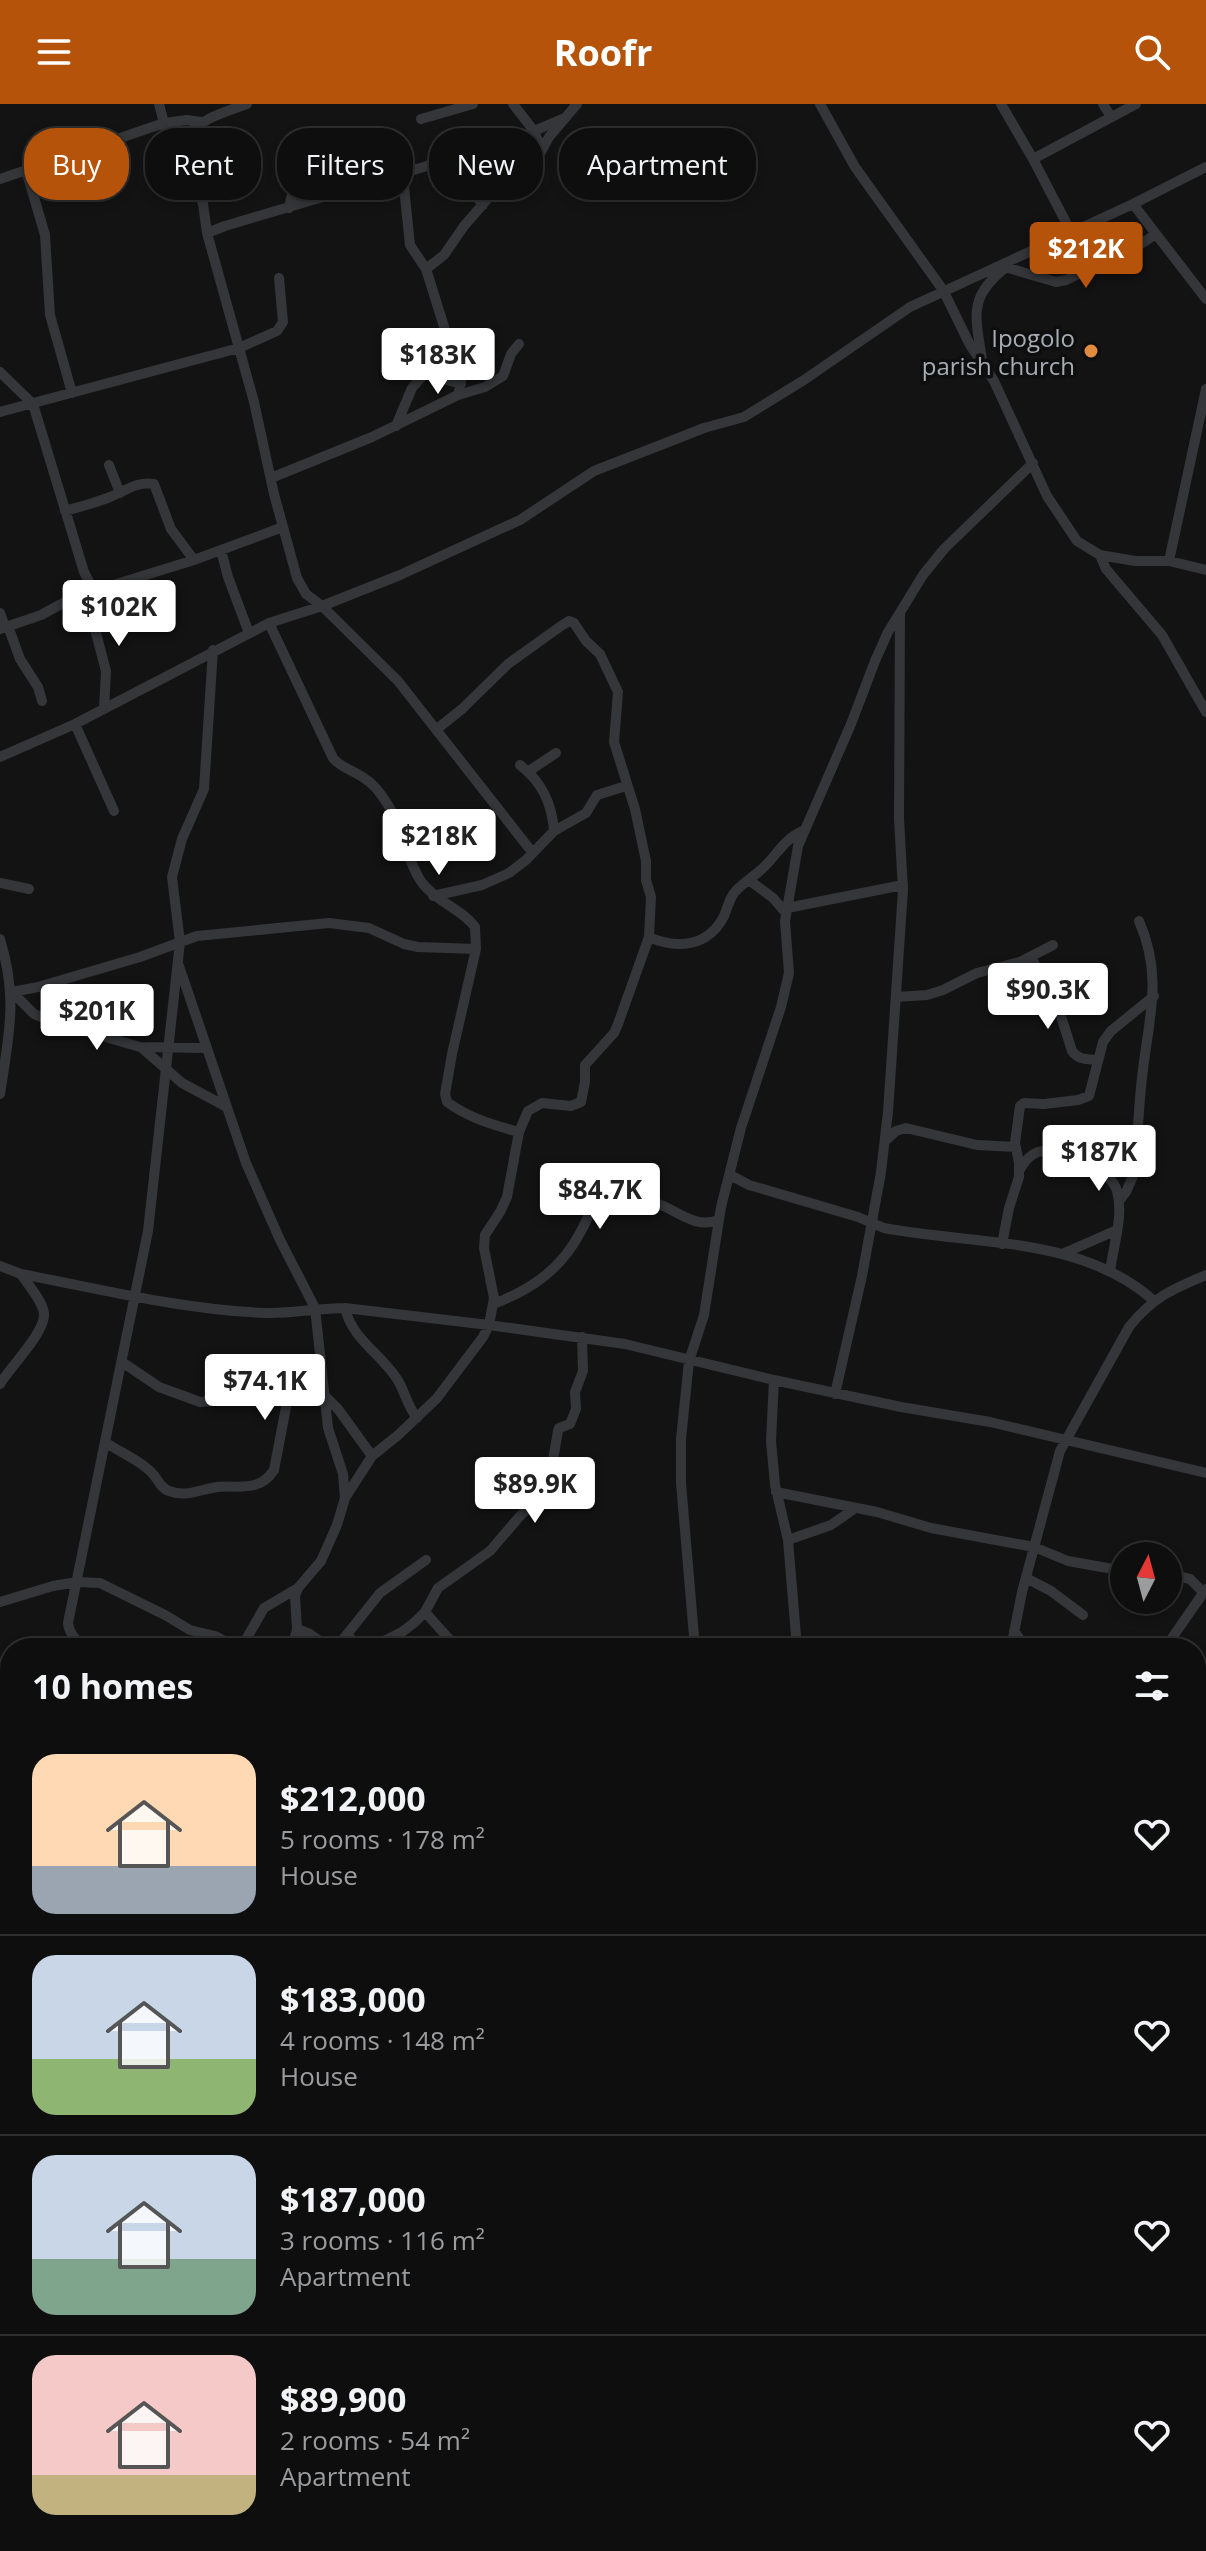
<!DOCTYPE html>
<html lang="en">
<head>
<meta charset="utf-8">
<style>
  :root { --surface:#0e0e0f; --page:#1c1c1d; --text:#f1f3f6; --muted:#9b9c9e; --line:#2e2e2f; --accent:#b45309 }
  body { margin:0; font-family:"Open Sans",sans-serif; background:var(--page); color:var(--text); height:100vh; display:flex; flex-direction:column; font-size:30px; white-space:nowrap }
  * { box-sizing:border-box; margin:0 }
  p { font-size:26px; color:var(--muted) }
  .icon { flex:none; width:44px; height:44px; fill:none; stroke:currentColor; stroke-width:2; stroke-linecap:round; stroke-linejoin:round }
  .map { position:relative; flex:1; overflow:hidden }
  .details { position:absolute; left:0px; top:1534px; width:1206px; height:914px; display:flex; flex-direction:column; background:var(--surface); border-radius:32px 32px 0 0; box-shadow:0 4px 12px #0003,0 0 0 2px var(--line) }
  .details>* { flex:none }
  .banner { position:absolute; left:24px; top:24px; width:800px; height:72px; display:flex; gap:16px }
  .needle { width:52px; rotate:6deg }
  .controls { position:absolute; left:1110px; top:1438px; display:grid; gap:16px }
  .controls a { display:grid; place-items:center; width:72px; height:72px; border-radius:50%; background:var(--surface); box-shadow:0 4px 12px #0003,0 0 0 2px var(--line); font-size:40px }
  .price { position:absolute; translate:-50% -68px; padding:0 18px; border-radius:8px; background:#fff; color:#222; font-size:26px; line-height:52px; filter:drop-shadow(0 2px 4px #0008) }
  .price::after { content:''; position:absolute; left:50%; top:48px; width:24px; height:18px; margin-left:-12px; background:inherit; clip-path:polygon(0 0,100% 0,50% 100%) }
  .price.on { background:var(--accent); color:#fff }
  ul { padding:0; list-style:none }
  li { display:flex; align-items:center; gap:24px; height:200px; padding:0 32px }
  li+li { border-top:2px solid var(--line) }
  li span { display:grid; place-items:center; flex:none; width:224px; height:160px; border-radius:24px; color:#555 }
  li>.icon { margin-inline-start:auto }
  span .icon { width:96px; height:96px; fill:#fffc; stroke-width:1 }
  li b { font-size:34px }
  h2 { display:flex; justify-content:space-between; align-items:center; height:96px; padding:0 32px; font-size:34px }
  .tag { padding:0 28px; border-radius:32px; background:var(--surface); box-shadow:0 4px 12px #0003,0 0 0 2px var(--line); font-size:28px; line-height:72px }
  .tag.on { background:var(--accent); color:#fff }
  header { display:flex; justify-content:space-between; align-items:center; height:104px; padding:0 32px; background:var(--accent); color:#fff; font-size:36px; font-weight:700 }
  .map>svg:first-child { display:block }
</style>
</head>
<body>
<header><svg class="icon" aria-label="menu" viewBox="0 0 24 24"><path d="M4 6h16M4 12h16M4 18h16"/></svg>Roofr<svg class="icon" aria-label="search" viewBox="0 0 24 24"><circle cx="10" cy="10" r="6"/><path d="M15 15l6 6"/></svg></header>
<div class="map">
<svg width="1206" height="2447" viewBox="0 0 1206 2447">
  <rect width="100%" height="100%" fill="#131314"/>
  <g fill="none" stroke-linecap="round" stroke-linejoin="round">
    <path stroke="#343639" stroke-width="10" d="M159,0L164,19L189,61L203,100L207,129L254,298L274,390L297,474L306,490L322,502L398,577L532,748
      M513,0L534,27L541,44
      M820,0L855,63L943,186L970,241L994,277L1047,392L1077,437L1100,451L1135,457H1169L1206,466
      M1001,0L1033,55L1071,128
      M1103,0L1111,13
      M421,15L473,0
      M534,27L562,15
      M177,39C202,15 215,11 247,0
      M1033,55L1136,0
      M463,57L461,73L483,101
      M26,66L45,131L50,211L72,289
      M405,70L404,83L410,141L426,165
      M0,75L164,19L187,16L201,18
      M1133,100L1206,195
      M289,104L295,76
      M207,129L225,122L427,62L472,55L493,42L535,29
      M1005,163L1056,178L1066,176L1133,145L1156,130
      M982,256C976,213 967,194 1005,164
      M426,267L443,275L461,280
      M0,268L33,300L84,468L92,483L98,485L110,482L194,456L283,423
      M458,291L485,283L503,272L511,250L519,240
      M0,308L239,244L277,227L283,218L279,174
      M396,322L412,284L438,255L448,238
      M109,361L120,389
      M271,374L372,333L458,291L461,277L426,165L444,151L464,122L490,92L512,73L535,59L549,33L577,0
      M65,407C80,403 95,399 110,393C126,387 136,377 154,380L171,425L194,456
      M221,446L228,473L249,529
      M1100,451L1106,465L1162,531L1206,608
      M1169,457L1206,285
      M85,487L106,567L104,605
      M0,509L5,523
      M269,519L333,654C341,664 353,666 364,674C374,680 382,691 388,701C402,723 409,763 423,780C438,799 462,805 475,823L476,845L452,950L445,990L447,998C469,1014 493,1021 519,1028
      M8,522L20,555L38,583L42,597
      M0,525L41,511L89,485
      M75,620L114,707
      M0,653L75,620L269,519L322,502L400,471L520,416L594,367L704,324L744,313L804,276L910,203L1133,100L1206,63
      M520,661C542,678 552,699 554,727
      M529,667L556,649
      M749,776L773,794L786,809
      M0,779L29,785
      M433,792L482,781L509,769L526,756L554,727L586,709L597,691L626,682
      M787,804L903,781
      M649,833C678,846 709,842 724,812C727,805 729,796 734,789C741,780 753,773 762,765C776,752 785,734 803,727
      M0,835C18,894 9,931 0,990
      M1031,853L1060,909L1072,947C1078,956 1088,955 1098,956
      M178,859L246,1059L280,1136L315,1204L328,1324L343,1370L345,1394L337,1421L321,1457L298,1484L295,1492L297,1525L292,1544
      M12,888L38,883L140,853L197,832L329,819L369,824L404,840L418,843L476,845
      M12,888L34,910L54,918L140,943L206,944
      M896,893L927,891L943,886L977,869L1020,858L1053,841
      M142,944L182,979L225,1002
      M885,1037L896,1027L906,1024L977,1041L1016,1043
      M1020,1065C1025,1058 1029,1051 1038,1048C1060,1042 1111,1064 1117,1087C1124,1112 1113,1142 1110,1168
      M730,1071L749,1081L858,1113L884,1124C974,1141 1081,1132 1153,1196
      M1119,1097L1126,1088L1133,1072C1138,1040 1138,1007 1142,974C1148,916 1164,874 1139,817
      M1002,1140L1009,1104L1019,1073V1059L1015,1039L1020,1002L1024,999L1044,1000L1078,996L1089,992L1103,938L1111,927L1154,892
      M1062,1150L1117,1126
      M0,1162L21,1170C101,1185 183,1206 265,1209C291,1210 318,1204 345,1204L489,1221L625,1240L774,1276L901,1303L990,1318L1206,1369
      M493,1200C531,1186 561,1165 580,1129C585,1120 590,1111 592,1100L596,1098C614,1095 635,1093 653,1098C675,1104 694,1126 718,1116
      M345,1204C352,1235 381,1250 397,1275C405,1287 406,1300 417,1314
      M122,1258L159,1283L200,1298L242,1295L257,1286L303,1280
      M774,1276L771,1337L775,1381L788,1436L797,1544
      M0,1280C10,1263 46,1228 44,1209C42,1196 28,1181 21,1170
      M835,1290L862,1172L881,1068L888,1008L903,786L899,714L900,510
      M325,1292L338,1305L372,1352
      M105,1338C119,1348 140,1356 152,1369C158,1375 160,1384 169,1387C185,1393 196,1387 212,1384C235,1379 258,1391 274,1366L287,1298L320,1261
      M776,1388L877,1408L931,1424L1034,1443L1068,1457L1124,1467
      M345,1394L372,1352L397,1332L437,1294L483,1233L489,1221L494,1194L484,1144L485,1131L500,1108L507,1093L519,1028L528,1007L542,999L571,1002L581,998L585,978V961L614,929L618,920L649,833L651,793L646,776V757L635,705L614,638L618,588L600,550L586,537L574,519L569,517L561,522L508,560L462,605L437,625
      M788,1436L831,1421L854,1405
      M1168,1470L1190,1475L1204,1489
      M1026,1474L1051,1487L1083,1511
      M0,1498L53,1482L77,1478L100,1479L165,1511L190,1526L215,1532L237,1544
      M425,1508L457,1544
      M297,1525L310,1530L330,1544
      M1014,1527L1026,1544
      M347,1530L359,1544
      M84,1543C76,1535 69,1530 68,1519L148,1127L180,838L172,773L182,735L204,685L213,546
      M241,1544L264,1504L298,1484
      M336,1544L380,1489L426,1456
      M370,1544L402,1528L415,1518L425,1508L438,1484L490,1447L520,1412L548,1385L558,1327L559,1324L570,1320L576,1305L575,1288L583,1267L582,1233
      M695,1544L681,1379V1335L689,1257L704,1211L721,1103L741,1024L781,903L789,869L785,817L798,742L851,620L875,557L888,528L923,471L944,445L1033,359
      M1011,1544L1022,1488L1060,1347L1129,1223C1152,1194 1172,1185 1206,1171
      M1165,1544L1206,1485
      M1196,1706H1206
      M0,1737L10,1738
      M1196,1938L1206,1949
      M1196,1980L1206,1977
      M0,1999L10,1991
      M0,2031L10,2027
      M0,2040L10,2038
      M1196,2066L1206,2093
      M1196,2181L1206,2177
      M0,2218L10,2209
      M0,2262L10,2269
      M1196,2332L1206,2329
      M879,2438L885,2447
      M971,2438L973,2447
      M803,2447L821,2438
      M890,2447L897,2438"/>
  </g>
  <circle fill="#e38b3c" stroke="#0e0e0f" stroke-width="3" cx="1091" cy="247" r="8"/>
  <g text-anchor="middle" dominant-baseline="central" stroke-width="7" stroke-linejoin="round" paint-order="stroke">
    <g font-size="24" fill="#a5acb4" stroke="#0e0e0f" text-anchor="end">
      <text x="1075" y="233">Ipogolo<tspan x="1075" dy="28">parish church</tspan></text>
    </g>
  </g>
</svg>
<div class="controls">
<a><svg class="needle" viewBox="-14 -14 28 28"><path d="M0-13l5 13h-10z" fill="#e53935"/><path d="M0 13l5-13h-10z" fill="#9b9c9e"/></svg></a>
</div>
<b class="price on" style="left:1086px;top:186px">$212K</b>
<b class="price" style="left:438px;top:292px">$183K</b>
<b class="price" style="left:119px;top:544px">$102K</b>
<b class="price" style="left:439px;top:773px">$218K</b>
<b class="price" style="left:1048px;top:927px">$90.3K</b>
<b class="price" style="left:97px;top:948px">$201K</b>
<b class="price" style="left:1099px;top:1089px">$187K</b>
<b class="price" style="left:600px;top:1127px">$84.7K</b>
<b class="price" style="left:265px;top:1318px">$74.1K</b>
<b class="price" style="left:535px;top:1421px">$89.9K</b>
<div class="banner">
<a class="tag on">Buy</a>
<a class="tag">Rent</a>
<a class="tag">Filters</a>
<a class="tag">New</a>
<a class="tag">Apartment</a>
</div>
<section class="details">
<h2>10 homes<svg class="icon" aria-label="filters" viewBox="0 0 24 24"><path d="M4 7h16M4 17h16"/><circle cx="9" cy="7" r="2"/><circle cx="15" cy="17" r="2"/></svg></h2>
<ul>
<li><span style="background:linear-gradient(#ffd9b3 70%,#9aa5b1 0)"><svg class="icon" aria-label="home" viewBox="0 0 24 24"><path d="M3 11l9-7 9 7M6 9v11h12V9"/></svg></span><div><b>$212,000</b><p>5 rooms · 178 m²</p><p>House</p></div><svg class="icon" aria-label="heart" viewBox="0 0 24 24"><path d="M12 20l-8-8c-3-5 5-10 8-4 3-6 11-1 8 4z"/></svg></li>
<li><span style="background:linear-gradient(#c9d6e8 65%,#8fb573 0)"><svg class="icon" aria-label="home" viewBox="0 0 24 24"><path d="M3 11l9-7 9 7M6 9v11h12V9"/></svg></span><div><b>$183,000</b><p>4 rooms · 148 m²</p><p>House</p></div><svg class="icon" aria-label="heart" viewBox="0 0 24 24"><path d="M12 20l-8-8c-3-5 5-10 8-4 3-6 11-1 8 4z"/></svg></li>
<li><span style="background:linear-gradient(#c9d6e8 65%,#7fa58c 0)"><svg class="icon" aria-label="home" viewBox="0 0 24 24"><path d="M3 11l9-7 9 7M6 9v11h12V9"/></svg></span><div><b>$187,000</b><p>3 rooms · 116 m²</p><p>Apartment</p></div><svg class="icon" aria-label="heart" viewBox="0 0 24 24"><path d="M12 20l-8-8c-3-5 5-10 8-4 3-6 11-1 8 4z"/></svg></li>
<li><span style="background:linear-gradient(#f6c9c9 75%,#c2b280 0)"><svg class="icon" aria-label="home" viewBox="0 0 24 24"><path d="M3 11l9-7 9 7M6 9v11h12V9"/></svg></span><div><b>$89,900</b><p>2 rooms · 54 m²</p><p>Apartment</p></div><svg class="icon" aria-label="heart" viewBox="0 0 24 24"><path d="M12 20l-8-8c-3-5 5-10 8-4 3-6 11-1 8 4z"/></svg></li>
</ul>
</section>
</div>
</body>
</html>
